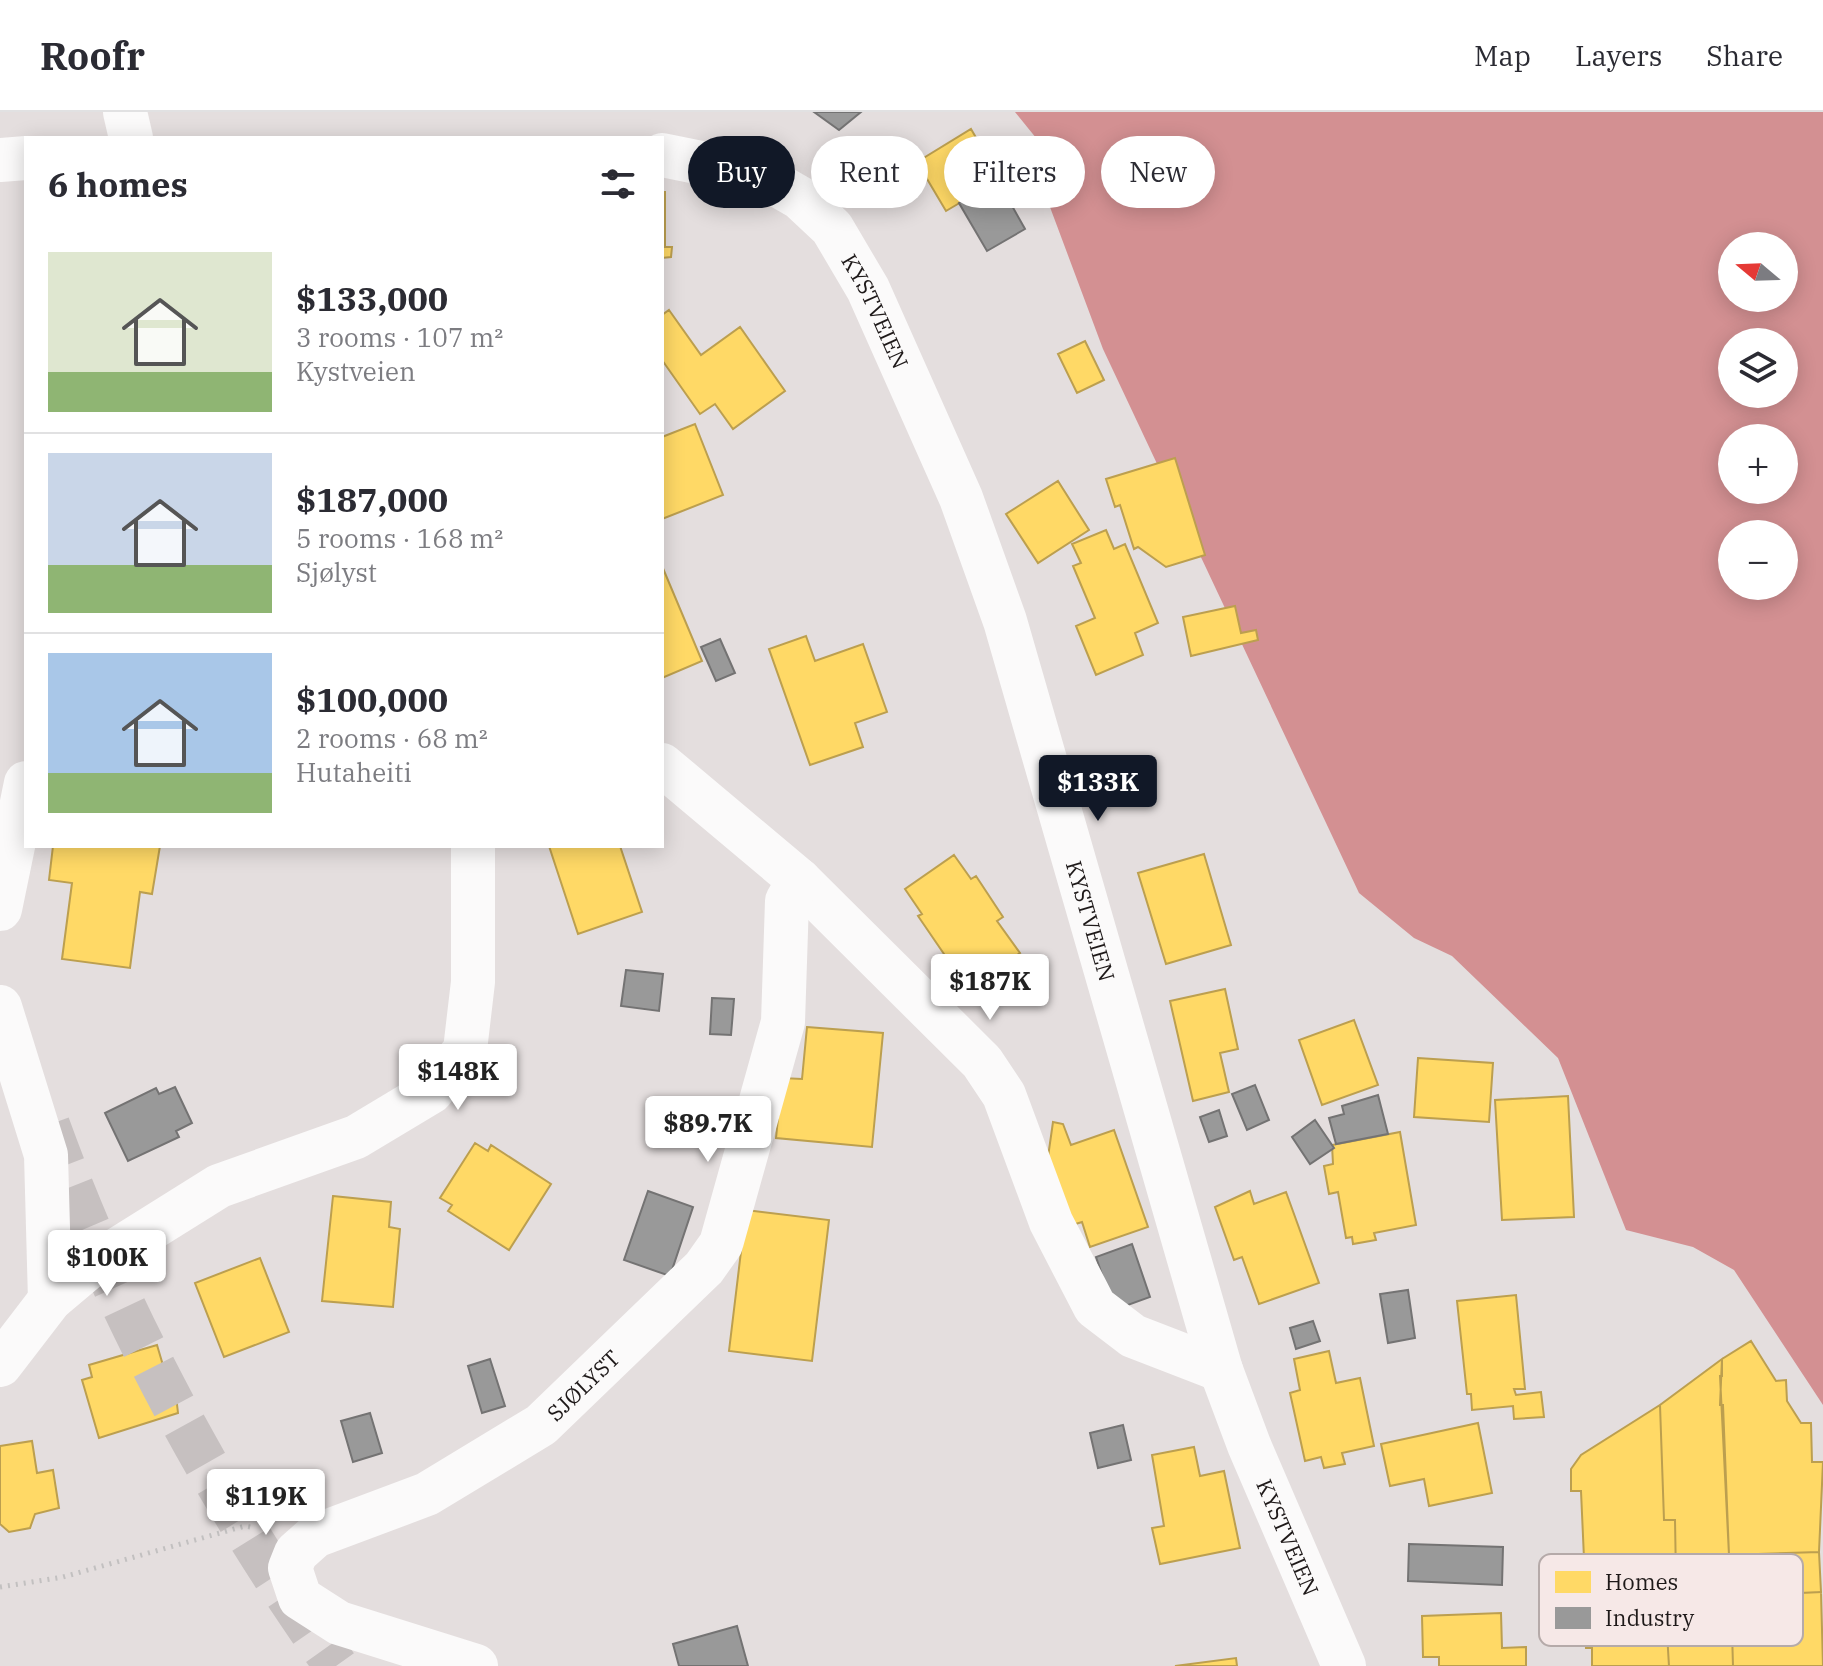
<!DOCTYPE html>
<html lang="en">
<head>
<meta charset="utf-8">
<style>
  :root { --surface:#fff; --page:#f2f2f3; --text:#2b2b33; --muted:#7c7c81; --line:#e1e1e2; --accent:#111827 }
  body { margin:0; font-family:"IBM Plex Serif",serif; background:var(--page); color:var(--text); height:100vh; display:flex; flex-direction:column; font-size:30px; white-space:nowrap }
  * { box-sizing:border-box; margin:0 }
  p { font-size:26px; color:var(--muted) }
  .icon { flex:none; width:44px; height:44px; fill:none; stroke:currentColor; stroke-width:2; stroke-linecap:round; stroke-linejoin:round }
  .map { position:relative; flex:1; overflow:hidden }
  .drawer { position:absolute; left:24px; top:24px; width:640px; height:712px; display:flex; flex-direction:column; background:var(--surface); border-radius:0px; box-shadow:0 4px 20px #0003 }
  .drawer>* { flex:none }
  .top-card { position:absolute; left:688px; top:24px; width:760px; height:72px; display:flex; gap:16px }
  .needle { width:52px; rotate:289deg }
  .fabs { position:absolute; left:1718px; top:120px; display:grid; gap:16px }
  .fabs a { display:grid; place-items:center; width:80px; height:80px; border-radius:50%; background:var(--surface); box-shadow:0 4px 20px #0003; font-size:40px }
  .price { position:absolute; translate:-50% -68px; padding:0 18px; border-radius:8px; background:#fff; color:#222; font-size:26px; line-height:52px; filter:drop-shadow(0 2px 4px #0008) }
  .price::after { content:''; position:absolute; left:50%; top:48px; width:24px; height:18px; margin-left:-12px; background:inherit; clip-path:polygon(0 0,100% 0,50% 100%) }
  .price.active { background:var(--accent); color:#fff }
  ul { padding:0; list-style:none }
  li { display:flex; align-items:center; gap:24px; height:200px; padding:0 24px }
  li+li { border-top:2px solid var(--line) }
  li span { display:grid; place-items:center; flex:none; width:224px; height:160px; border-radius:0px; color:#555 }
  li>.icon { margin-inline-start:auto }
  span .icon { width:96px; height:96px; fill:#fffc; stroke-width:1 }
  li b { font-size:34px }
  h2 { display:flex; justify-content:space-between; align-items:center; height:96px; padding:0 24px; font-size:34px }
  .pill { padding:0 28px; border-radius:36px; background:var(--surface); box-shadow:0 4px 20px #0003; font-size:28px; line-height:72px }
  .pill.active { background:var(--accent); color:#fff }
  header { display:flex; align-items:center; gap:48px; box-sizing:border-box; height:112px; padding:0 40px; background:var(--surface); border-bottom:2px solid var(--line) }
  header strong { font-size:38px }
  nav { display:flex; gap:44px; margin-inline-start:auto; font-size:28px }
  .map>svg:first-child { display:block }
</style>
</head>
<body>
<header>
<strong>Roofr</strong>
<nav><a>Map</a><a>Layers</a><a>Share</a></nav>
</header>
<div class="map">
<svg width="1823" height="1554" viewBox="0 0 1823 1554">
  <rect width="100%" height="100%" fill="#e4dede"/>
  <path fill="#d39092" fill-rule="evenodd" d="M1015,0H1823V1293L1734,1158L1693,1135L1626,1118L1558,946L1452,844L1414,826L1359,781L1103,237L1035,55L1045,37ZM1732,134H1784V186H1732ZM1732,230H1784V282H1732ZM1732,326H1784V378H1732ZM1732,422H1784V474H1732Z"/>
  <path fill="#ffd966" stroke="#bc9f4f" stroke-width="2" d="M971,17L1000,67L946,99L917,50Z
    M662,80H665V135H672L671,145L662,146Z
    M669,198L701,243L740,215L785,279L733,317L715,292L700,302L662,248V203Z
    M1085,229L1104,268L1077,281L1058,242Z
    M695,312L723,383L662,407V325Z
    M1175,346L1205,443L1166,455L1138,435L1134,437L1120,393L1115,395L1106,367Z
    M1058,369L1089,418L1038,451L1006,402Z
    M1106,418L1114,437L1125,432L1158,511L1135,521L1143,543L1096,563L1076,514L1095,506L1073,454L1081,451L1072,432Z
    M662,454L702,549L662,566Z
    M1235,494L1241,521L1256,518L1258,528L1191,544L1183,505Z
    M806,524L815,549L863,532L887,600L855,611L863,635L810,653L769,537Z
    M53,734H160L152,782L140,780L130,856L62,847L72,771L49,768Z
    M549,734H620L642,800L578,822Z
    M1204,742L1231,833L1166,852L1138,761Z
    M954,743L971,767L976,764L1003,805L997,809L1020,841L968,877L918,804L922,802L905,777Z
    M1225,877L1238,937L1220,941L1229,980L1193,989L1170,889Z
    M1354,908L1378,973L1322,993L1299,928Z
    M807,915L883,921L872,1035L776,1026L782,966L802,967Z
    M1418,946L1493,951L1489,1010L1414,1005Z
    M1568,984L1574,1105L1502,1108L1495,988Z
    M1053,1010L1063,1012L1071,1033L1114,1018L1148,1115L1090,1135L1082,1110L1069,1114L1048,1045Z
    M1400,1020L1416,1113L1374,1121L1376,1128L1353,1132L1352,1125L1346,1126L1338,1080L1329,1082L1324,1054L1333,1052L1332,1033Z
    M475,1031L488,1039L491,1033L551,1072L509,1138L448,1099L452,1093L440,1086Z
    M1250,1079L1254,1092L1286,1080L1319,1171L1259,1192L1242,1145L1234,1148L1215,1095Z
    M333,1084L391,1090L389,1115L400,1117L393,1195L322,1189Z
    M746,1098L829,1108L812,1249L729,1239Z
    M260,1146L289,1220L224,1245L195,1171Z
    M1516,1183L1525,1277H1514L1516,1283L1541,1280L1544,1305L1514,1307L1513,1294L1472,1298L1471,1282H1467L1457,1189Z
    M1751,1229L1776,1269L1786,1268L1787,1289L1801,1311H1811L1812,1350H1823L1819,1440L1729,1443L1720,1264H1722V1247Z
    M157,1233L170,1277L175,1275L178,1301L99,1326L82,1268L92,1265L89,1253Z
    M1329,1239L1336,1271L1360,1266L1374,1334L1342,1341L1345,1352L1324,1356L1321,1345L1305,1349L1290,1281L1300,1278L1294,1247Z
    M1722,1247L1720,1293H1723L1729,1443L1819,1440L1821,1480L1731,1484L1733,1554H1669L1665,1487H1659V1466H1676L1675,1408H1664L1660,1293Z
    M1660,1293L1664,1408H1675L1676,1466L1585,1469L1581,1379H1571V1357L1581,1343Z
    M1478,1311L1492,1381L1429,1394L1424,1367L1390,1374L1381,1332Z
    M32,1329L37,1361L53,1358L59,1396L35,1402L30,1416L9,1420L0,1412V1334Z
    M1194,1335L1200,1364L1224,1359L1240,1436L1160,1452L1152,1416L1164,1414L1152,1343Z
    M1659,1466V1487H1665L1669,1554H1592V1536H1586L1584,1490L1605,1489L1604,1468Z
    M1821,1480L1823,1554H1733L1731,1484Z
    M1501,1501L1502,1536L1526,1535V1554H1439V1545H1423L1422,1504Z
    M1236,1546L1237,1554H1175Z"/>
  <path fill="#999" stroke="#747373" stroke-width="2" d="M814,0H861L839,18Z
    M998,69L1025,117L987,139L959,91Z
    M720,527L735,561L716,569L701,535Z
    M626,858L663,862L659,899L621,894Z
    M712,886L734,887L731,923L710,922Z
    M1255,973L1269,1008L1247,1018L1232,982Z
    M175,975L192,1011L176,1019L179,1025L128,1049L105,1001L156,976L159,982Z
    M1378,983L1388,1022L1336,1032L1329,1006L1344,1002L1342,994Z
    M1219,998L1227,1024L1209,1030L1200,1005Z
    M1315,1008L1334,1036L1310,1052L1292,1025Z
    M648,1079L693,1095L670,1164L624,1148Z
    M1132,1132L1150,1185L1114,1198L1096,1145Z
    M1408,1178L1415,1226L1388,1231L1380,1182Z
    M1313,1209L1320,1229L1296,1237L1290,1216Z
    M490,1247L505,1294L482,1301L468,1254Z
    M370,1301L382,1341L353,1350L341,1309Z
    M1123,1313L1131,1348L1098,1356L1090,1321Z
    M1409,1432L1503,1435L1502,1473L1408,1469Z
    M737,1514L748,1554H679L673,1532Z"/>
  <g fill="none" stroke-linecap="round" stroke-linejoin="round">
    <path stroke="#c6c0c0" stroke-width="44" stroke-dasharray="44 22" stroke-linecap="butt" d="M48,1013C117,1203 218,1390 336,1554"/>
    <path stroke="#c2c0c0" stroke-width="5" stroke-dasharray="2 6" stroke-linecap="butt" d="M0,1475L63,1465L245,1414L255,1416"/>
    <g stroke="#fbfafa" stroke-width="44">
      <path d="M125,0L131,26"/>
      <path id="s1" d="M662,43L760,63L800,86L832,116L868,177L961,386L1005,509L1221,1258L1249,1333L1344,1554"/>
      <path d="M0,48L26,46"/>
      <path d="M662,653L799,768L982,950L1004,983L1051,1110L1095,1195L1133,1224L1221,1258"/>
      <path d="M0,797L26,671"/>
      <path d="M0,895L46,1043L50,1188"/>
      <path d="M0,1253L50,1188L88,1156L219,1074L356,1025L431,980L465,938L473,870V734"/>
      <path id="s2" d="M476,1554L339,1511L300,1486L290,1456L296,1441L315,1424L427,1382L541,1313L704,1156L721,1132L783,910L787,789L799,768"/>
    </g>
  </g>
  <g text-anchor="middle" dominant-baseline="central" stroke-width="8" stroke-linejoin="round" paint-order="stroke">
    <g font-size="22" fill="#1e1919" stroke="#f6e8e7">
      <text stroke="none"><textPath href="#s1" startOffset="284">KYSTVEIEN</textPath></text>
      <text stroke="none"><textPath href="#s1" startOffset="932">KYSTVEIEN</textPath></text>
      <text stroke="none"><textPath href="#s2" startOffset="574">SJØLYST</textPath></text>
      <text stroke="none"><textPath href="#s1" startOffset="1580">KYSTVEIEN</textPath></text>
    </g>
  </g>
  <rect x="1539" y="1442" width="264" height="92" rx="12" fill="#f6e8e7" stroke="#b5aaa9" stroke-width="2"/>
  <rect x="1555" y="1459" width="36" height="22" fill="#ffd966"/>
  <rect x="1555" y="1495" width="36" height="22" fill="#999"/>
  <g font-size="22" fill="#1e1919">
    <text x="1605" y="1478">Homes</text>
    <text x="1605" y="1514">Industry</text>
  </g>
</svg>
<div class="fabs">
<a><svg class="needle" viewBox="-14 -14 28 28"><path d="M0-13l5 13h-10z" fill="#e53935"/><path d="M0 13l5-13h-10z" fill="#7c7c81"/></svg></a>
<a><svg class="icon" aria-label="layers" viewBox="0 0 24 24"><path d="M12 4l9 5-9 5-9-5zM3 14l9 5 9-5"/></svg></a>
<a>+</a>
<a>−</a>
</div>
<b class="price active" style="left:1098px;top:711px">$133K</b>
<b class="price" style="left:990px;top:910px">$187K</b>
<b class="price" style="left:458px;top:1000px">$148K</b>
<b class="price" style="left:708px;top:1052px">$89.7K</b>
<b class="price" style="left:107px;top:1186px">$100K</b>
<b class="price" style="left:266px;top:1425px">$119K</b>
<div class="top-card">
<a class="pill active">Buy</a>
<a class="pill">Rent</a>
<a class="pill">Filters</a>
<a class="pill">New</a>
</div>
<section class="drawer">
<h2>6 homes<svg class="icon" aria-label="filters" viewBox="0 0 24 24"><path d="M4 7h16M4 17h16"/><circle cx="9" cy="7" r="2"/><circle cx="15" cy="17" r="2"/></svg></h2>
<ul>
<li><span style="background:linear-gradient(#dfe7d0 75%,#8fb573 0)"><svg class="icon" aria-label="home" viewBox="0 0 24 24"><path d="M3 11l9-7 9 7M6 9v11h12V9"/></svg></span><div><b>$133,000</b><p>3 rooms · 107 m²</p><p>Kystveien</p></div></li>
<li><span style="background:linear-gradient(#c9d6e8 70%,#8fb573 0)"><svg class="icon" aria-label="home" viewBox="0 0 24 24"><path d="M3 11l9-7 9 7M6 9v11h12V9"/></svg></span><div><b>$187,000</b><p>5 rooms · 168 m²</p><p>Sjølyst</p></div></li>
<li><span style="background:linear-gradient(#a9c7e8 75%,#8fb573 0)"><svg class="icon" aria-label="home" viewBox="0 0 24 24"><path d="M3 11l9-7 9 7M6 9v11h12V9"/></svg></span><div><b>$100,000</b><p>2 rooms · 68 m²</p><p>Hutaheiti</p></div></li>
</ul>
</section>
</div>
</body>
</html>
